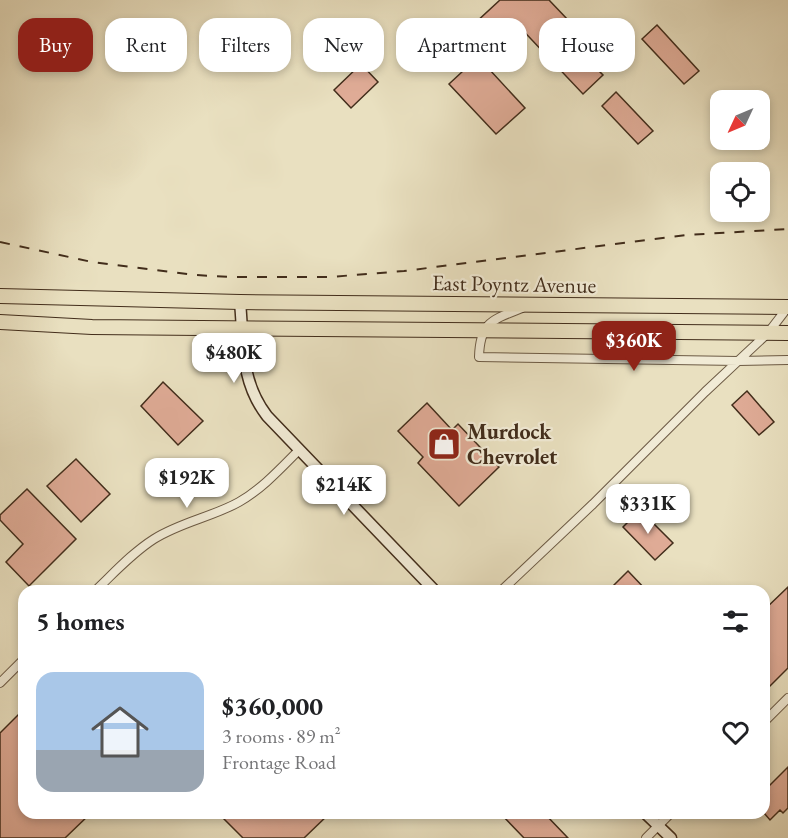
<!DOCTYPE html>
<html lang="en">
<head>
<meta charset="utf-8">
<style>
  :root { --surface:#fff; --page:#f6f6f6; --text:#202124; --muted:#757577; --accent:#8f2418 }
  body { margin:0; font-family:"EB Garamond",serif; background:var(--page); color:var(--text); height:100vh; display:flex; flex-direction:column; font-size:22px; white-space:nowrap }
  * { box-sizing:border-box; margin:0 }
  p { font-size:20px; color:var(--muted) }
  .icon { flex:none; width:33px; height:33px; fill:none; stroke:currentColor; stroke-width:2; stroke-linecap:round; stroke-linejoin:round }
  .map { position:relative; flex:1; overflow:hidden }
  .drawer { position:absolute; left:18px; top:585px; width:752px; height:234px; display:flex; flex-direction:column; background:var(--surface); border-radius:18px; box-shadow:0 3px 9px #0003 }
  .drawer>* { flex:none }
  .hud { position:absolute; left:18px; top:18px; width:753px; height:54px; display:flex; gap:12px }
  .needle { width:39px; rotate:226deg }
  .controls { position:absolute; left:710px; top:90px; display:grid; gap:12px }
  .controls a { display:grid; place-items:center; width:60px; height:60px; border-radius:12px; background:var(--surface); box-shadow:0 3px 9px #0003; font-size:30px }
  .price { position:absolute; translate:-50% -51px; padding:0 14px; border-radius:12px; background:#fff; color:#222; font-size:20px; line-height:39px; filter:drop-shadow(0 2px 3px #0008) }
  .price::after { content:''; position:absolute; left:50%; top:36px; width:18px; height:14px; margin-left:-9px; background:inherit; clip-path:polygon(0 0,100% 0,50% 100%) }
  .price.on { background:var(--accent); color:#fff }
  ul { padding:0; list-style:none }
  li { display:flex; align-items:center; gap:18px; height:150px; padding:0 18px }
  li span { display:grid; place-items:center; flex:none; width:168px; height:120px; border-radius:18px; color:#555 }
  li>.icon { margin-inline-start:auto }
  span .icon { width:72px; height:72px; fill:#fffc; stroke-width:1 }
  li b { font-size:26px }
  h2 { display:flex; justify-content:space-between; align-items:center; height:72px; padding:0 18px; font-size:26px }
  .tag { padding:0 21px; border-radius:18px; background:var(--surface); box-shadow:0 3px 9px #0003; font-size:21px; line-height:54px }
  .tag.on { background:var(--accent); color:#fff }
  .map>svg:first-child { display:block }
</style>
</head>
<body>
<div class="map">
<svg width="788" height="838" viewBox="0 0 788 838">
  <rect width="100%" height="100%" fill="#e9e0c0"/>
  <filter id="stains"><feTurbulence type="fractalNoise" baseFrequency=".00333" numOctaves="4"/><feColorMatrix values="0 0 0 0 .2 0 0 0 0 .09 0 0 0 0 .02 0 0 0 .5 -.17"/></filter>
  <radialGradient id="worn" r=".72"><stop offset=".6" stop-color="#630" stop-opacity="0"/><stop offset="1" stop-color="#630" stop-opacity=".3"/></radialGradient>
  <path fill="#dfab96" stroke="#422d1b" stroke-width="1.5" d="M500,0H549L588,41L578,50L603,75L583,94L514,21L477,56L525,108L496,134L449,84L463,71L445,51L473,22L475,23Z
    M657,25L699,71L684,84L642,39Z
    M361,64L378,82L351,108L334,90Z
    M616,92L653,131L638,144L602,106Z
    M163,382L203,421L178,445L141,406Z
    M747,391L774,422L759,435L732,405Z
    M427,403L452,430L458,424L499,467L459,506L418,463L423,457L398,431Z
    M76,459L110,494L81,522L47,486Z
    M27,489L76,539L29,586L6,562L23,544L0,520V515Z
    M640,510L673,543L655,560L623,527Z
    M628,571L647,591H608Z
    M788,587V668L764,692V610Z
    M24,709V813H91L65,838H0V733Z
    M788,767V808L783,813L780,810L770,820L764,813V791Z
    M218,813H330L304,838H243Z
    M500,813H544L568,838H524Z"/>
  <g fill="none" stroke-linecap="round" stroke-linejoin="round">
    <g stroke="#6c5a44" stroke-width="10">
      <path id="street" d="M522,308C492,320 480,322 479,357L738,361L788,360
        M95,591C114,573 132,553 154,539C181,522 212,517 239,502C262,489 281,468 299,450
        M501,591L593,504L705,392L768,333L788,307
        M0,683L24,659
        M764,722L788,698
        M646,838L671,813"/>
    </g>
    <g stroke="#422d1b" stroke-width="13">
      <path id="secondary" d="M240,302C244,344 240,381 267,416L435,591
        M645,813L671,838"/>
    </g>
    <g stroke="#422d1b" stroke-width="16">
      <path id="highway" d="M0,296L240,302L788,307
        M0,322L92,327L788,333"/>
    </g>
    <use href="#street" stroke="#f1ebd6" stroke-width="8"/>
    <use href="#secondary" stroke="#f1ebd6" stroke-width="10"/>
    <use href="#highway" stroke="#e9e0c0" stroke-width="14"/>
    <path stroke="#422d1b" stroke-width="2" stroke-dasharray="10 10" stroke-linecap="butt" d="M0,242L92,262L195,275L232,277H330L404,271L686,235L788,229"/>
  </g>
  <defs>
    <g id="shop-square" transform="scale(1.725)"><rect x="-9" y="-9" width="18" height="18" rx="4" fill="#8f2418" stroke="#f1ebd6"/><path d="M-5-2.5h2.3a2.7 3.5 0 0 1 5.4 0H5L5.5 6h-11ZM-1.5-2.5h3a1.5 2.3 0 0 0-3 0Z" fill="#fff"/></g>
  </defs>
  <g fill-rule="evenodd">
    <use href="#shop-square" x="444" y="444"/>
  </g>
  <g text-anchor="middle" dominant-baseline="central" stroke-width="4.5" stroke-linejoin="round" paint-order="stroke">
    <g font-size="22" fill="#422d1b" stroke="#f1ebd6">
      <text transform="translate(514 284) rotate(1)">East Poyntz Avenue</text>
    </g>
    <g font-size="22" font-weight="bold" fill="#422d1b" stroke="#f1ebd6" text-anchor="start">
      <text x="467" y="431">Murdock<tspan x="467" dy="25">Chevrolet</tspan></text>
    </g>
  </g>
  <rect width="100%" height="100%" filter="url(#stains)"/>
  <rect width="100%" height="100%" fill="url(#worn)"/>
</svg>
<div class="controls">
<a><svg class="needle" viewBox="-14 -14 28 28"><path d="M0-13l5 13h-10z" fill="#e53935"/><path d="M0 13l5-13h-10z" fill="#757577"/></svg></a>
<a><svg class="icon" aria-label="locate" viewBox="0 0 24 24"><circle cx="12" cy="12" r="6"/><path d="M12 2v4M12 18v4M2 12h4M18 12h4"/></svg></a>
</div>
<b class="price on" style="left:634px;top:372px">$360K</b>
<b class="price" style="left:234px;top:384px">$480K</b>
<b class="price" style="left:187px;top:509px">$192K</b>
<b class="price" style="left:344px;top:516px">$214K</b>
<b class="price" style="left:648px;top:535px">$331K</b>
<div class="hud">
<a class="tag on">Buy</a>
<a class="tag">Rent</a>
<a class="tag">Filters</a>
<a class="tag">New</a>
<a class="tag">Apartment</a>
<a class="tag">House</a>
</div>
<section class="drawer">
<h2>5 homes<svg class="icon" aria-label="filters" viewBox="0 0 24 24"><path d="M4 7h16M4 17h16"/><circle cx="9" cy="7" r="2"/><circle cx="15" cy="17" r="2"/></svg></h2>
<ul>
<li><span style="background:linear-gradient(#a9c7e8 65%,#9aa5b1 0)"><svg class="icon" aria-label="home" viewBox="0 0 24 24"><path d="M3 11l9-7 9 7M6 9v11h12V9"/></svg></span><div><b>$360,000</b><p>3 rooms · 89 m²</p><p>Frontage Road</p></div><svg class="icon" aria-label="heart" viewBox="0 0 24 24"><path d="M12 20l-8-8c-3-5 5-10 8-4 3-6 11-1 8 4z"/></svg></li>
</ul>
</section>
</div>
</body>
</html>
